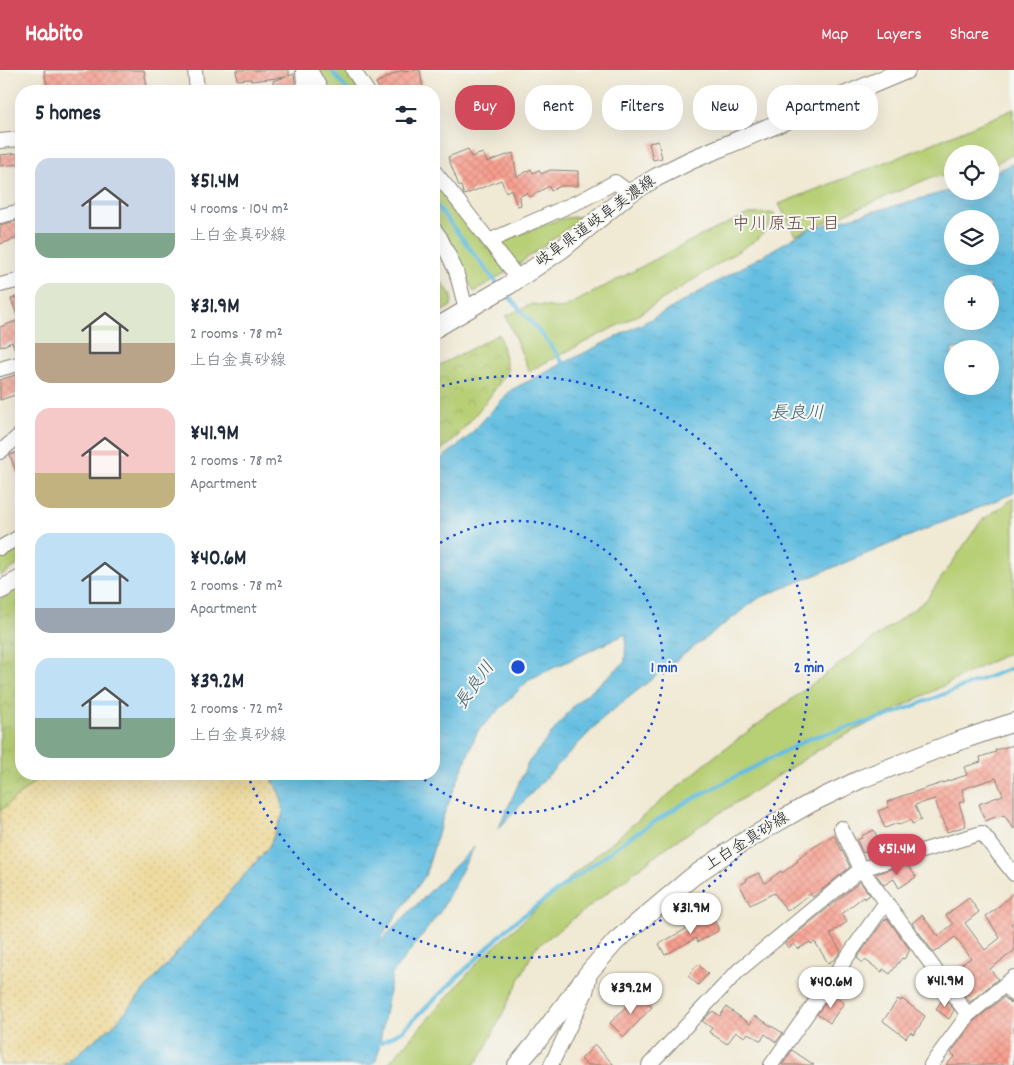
<!DOCTYPE html>
<html lang="en">
<head>
<meta charset="utf-8">
<style>
  :root { --surface:#fff; --page:#f2f2f3; --text:#1f2937; --muted:#747a83; --accent:#d1495b }
  body { margin:0; font-family:Dekko,"Klee One",sans-serif; background:var(--page); color:var(--text); height:100vh; display:flex; flex-direction:column; font-size:19px; white-space:nowrap }
  * { box-sizing:border-box; margin:0 }
  p { font-size:16px; color:var(--muted) }
  .icon { flex:none; width:28px; height:28px; fill:none; stroke:currentColor; stroke-width:2; stroke-linecap:round; stroke-linejoin:round }
  .map { position:relative; flex:1; overflow:hidden }
  .panel { position:absolute; left:15px; top:15px; width:425px; height:695px; display:flex; flex-direction:column; background:var(--surface); border-radius:20px; box-shadow:0 5px 20px #0002 }
  .panel>* { flex:none }
  .guide { position:absolute; left:455px; top:15px; width:475px; height:45px; display:flex; gap:10px }
  .tools { position:absolute; left:944px; top:75px; display:grid; gap:10px }
  .tools a { display:grid; place-items:center; width:55px; height:55px; border-radius:50%; background:var(--surface); box-shadow:0 5px 20px #0002; font-size:25px }
  .price { position:absolute; translate:-50% -42px; padding:0 11px; border-radius:18px; background:#fff; color:#222; font-size:16px; line-height:32px; filter:drop-shadow(0 1px 2px #0008) }
  .price::after { content:''; position:absolute; left:50%; top:30px; width:15px; height:11px; margin-left:-8px; background:inherit; clip-path:polygon(0 0,100% 0,50% 100%) }
  .price.on { background:var(--accent); color:#fff }
  ul { padding:0; list-style:none }
  li { display:flex; align-items:center; gap:15px; height:125px; padding:0 20px }
  li span { display:grid; place-items:center; flex:none; width:140px; height:100px; border-radius:15px; color:#555 }
  li>.icon { margin-inline-start:auto }
  span .icon { width:60px; height:60px; fill:#fffc; stroke-width:1 }
  li b { font-size:21px }
  h2 { display:flex; justify-content:space-between; align-items:center; height:60px; padding:0 20px; font-size:21px }
  .tag { padding:0 18px; border-radius:20px; background:var(--surface); box-shadow:0 5px 20px #0002; font-size:18px; line-height:45px }
  .tag.on { background:var(--accent); color:#fff }
  header { display:flex; align-items:center; gap:30px; box-sizing:border-box; height:70px; padding:0 25px; background:var(--accent); color:#fff }
  header strong { font-size:24px }
  nav { display:flex; gap:28px; margin-inline-start:auto; font-size:18px }
  .map>svg:first-child { display:block }
</style>
</head>
<body>
<header>
<strong>Habito</strong>
<nav><a>Map</a><a>Layers</a><a>Share</a></nav>
</header>
<div class="map">
<svg width="1014" height="995" viewBox="0 0 1014 995">
  <defs>
    <pattern id="sand-dots" width="8" height="8" patternUnits="userSpaceOnUse" patternTransform="scale(1.25)"><rect width="8" height="8" fill="#eeda9e"/><path d="M2 2h.1M6 6h.1" fill="none" stroke="#ccba88" stroke-width="1.8" stroke-linecap="round"/></pattern>
    <pattern id="park-crowns" width="20" height="18" patternUnits="userSpaceOnUse" patternTransform="scale(1.25)"><rect width="20" height="18" fill="#b7cf74"/><path d="M2 6a3 3 0 1 1 6 0M12 15a3 3 0 1 1 6 0" fill="none" stroke="#9db164"/></pattern>
    <pattern id="water-ripples" width="26" height="14" patternUnits="userSpaceOnUse" patternTransform="scale(1.25)"><rect width="26" height="14" fill="#63bee1"/><path d="M2 4q2-2 4 0t4 0M15 11q2-2 4 0t4 0" fill="none" stroke="#55a3c0"/></pattern>
    <pattern id="building-cross-hatch" width="8" height="8" patternUnits="userSpaceOnUse" patternTransform="scale(1.25)"><rect width="8" height="8" fill="#f89f8f"/><path d="M0 0l8 8M0 8l8-8" fill="none" stroke="#d4887b"/></pattern>
  </defs>
  <rect width="100%" height="100%" fill="#f6f6f2"/>
  <filter id="ink" filterUnits="userSpaceOnUse"><feTurbulence type="fractalNoise" baseFrequency=".02" numOctaves="2"/><feDisplacementMap in="SourceGraphic" scale="10" xChannelSelector="R" yChannelSelector="G"/><feConvolveMatrix kernelMatrix="1 2 1 2 8 2 1 2 1" color-interpolation-filters="sRGB"/></filter>
  <filter id="wash" filterUnits="userSpaceOnUse"><feTurbulence type="fractalNoise" baseFrequency=".0096" numOctaves="4" result="noise"/><feDisplacementMap in="SourceGraphic" scale="20" xChannelSelector="R" yChannelSelector="G"/><feGaussianBlur stdDeviation="1.12" result="paint"/><feColorMatrix in="noise" values="0 0 0 0 0 0 0 0 0 0 0 0 0 0 0 0 0 1.4 0 .05"/><feComposite in="paint" operator="in"/></filter>
  <g filter="url(#wash)">
    <rect width="100%" height="100%" fill="#f0e9d3"/>
    <path fill="#b7cf74" stroke="#6a7648" d="M317,0H346L363,21H328Z
      M1014,39V84L990,96V84H952V106L932,107L795,165L779,134L917,80Z
      M434,111L486,177L558,150L566,148L584,146L519,194L474,222L449,170L434,152Z
      M770,143L774,144V149L759,168L638,245L529,301L506,246L532,234L562,239L688,172L748,144Z
      M434,202L452,226L451,236L434,246Z
      M1014,428V580L828,674L671,774L535,878L483,983L474,995H387L479,891L582,797L715,686L926,530L981,451Z
      M21,474V493L0,506V487L8,483Z"/>
    <path fill="url(#sand-dots)" stroke="#857b5d" d="M21,704H270L281,727L283,744L269,777L114,955L62,995H0V716Z"/>
    <path fill="url(#park-crowns)" stroke="#6a7648" d="M499,264L508,301L485,333L456,368L434,386V298Z
      M21,517V704H47L28,717L0,741V529Z"/>
    <path fill="url(#water-ripples)" stroke="#406d7e" fill-rule="evenodd" d="M1014,93V423L759,528L663,600L603,648L557,696L498,759L528,693L575,634L625,592L626,564L530,609L477,662L443,747L425,806L375,876L474,777L440,842L392,904L377,989L372,995H62L114,955L269,777L283,744L281,727L270,704H434V395L467,368L511,320L661,244L809,159L952,120V121H990V104ZM952,149H990V186H952ZM952,214H990V251H952ZM952,279H990V316H952Z"/>
    <g fill="none" stroke-linecap="round" stroke-linejoin="round">
      <path stroke="#63bee1" stroke-width="4" d="M331,0L348,21
        M434,132L498,215
        M505,222L549,273L565,296
        M377,975L403,960L512,854L629,768L681,735L810,668L885,647L1014,597"/>
    </g>
    <g id="blocks">
      <path fill="url(#building-cross-hatch)" d="M44,0H144L148,21H55V15L47,16Z
        M236,0H289V6L294,4L296,21H274L273,11L286,7L251,11V9L237,10Z
        M420,0L423,21H380L376,13L400,1Z
        M658,71L662,88L653,90L649,73Z
        M468,79L471,87L483,83L487,92L513,83L517,107L531,99L533,103L539,100L541,104L550,100L578,101V116H560L551,121L549,116L530,127L527,123L520,126L521,135L517,136L511,119L506,122L501,110L464,125L461,116H459L448,87Z
        M21,83V94L0,96V85Z
        M21,150V167L0,174V155Z
        M21,225V284L17,285L12,272L0,277V257L19,250L11,229Z
        M21,303V323L0,330V310Z
        M21,381V412H20L10,385Z
        M1014,675V759L1004,745L999,747L998,746L985,751L979,734L1003,725L996,708L962,719L965,731L959,733L966,756L947,762L943,749H941L935,729L915,735L921,750L912,754L911,750L899,755L898,753L885,758L878,741L889,737L887,732L899,727L967,705L964,697L981,692L980,687L996,682L995,680Z
        M874,760L879,771L876,772L878,777L863,783L857,770L862,768L861,766Z
        M834,765L850,797L813,827L810,824L787,841L774,823L750,835L740,815L747,811L746,809L759,803L765,813L781,801L782,803L798,791L797,789L814,777Z
        M907,794L916,807L899,818L894,809L884,815L876,804Z
        M860,812L870,825L864,829L863,827L841,844L847,852L830,864L841,881L835,889L828,893L815,872L811,874L810,872L798,879L794,874L788,878L785,873Z
        M1014,822V851L1011,854L1014,858V881L990,899L998,909L970,932L950,905L960,899L959,896L971,888L955,867L934,883L912,853L922,845L938,866L953,854L946,845L969,828L979,842L965,853L985,880L1000,868L986,846L995,840Z
        M711,845L718,857V861L698,872L696,868L665,885L659,874Z
        M887,848L910,880L904,889L902,888L890,904L883,899L882,902L865,890L863,893L857,888L883,852Z
        M698,894L708,904L698,915L688,906Z
        M638,924L652,937L624,967L610,953Z
        M832,924L844,933L830,953L817,944Z
        M944,927L954,940L949,949L936,939Z
        M1004,927L1010,933L1014,934V995H946L955,986L951,983L974,951Z
        M898,929L901,931L902,929L925,946L922,952L914,964L910,962L906,968L883,951Z
        M726,937L750,954L755,946L783,963L776,972L765,964L761,971L748,963L745,967L736,962L727,974L709,962L712,958L702,951L713,941L720,946Z
        M595,975L614,995H586L581,989Z
        M792,980L814,995H782Z"/>
    </g>
  </g>
  <g filter="url(#ink)">
    <use href="#blocks" fill-opacity="0" stroke="#868278" stroke-width="1"/>
    <g fill="none" stroke-linecap="round" stroke-linejoin="round">
      <g stroke="#868278" stroke-width="16">
        <path id="minor" d="M195,0L197,21
          M304,0L303,2L305,21
          M310,0L322,21
          M353,0L367,21
          M0,71L21,69
          M434,101L447,117L518,208
          M0,146L21,141
          M434,159L440,167L456,201L466,239
          M489,171L584,129L615,112L630,123
          M0,215L21,210
          M0,299L21,293
          M0,382L21,364
          M0,478L21,466
          M841,758L861,799L886,832L968,945
          M1006,915L1014,925
          M551,995L586,922L590,904
          M649,995L739,900L861,799L982,763L1014,804
          M771,995L886,832
          M931,995L968,945L1014,907"/>
      </g>
      <g stroke="#868278" stroke-width="20">
        <path id="major" d="M434,259L509,215L562,179L630,123L657,107L691,90L906,0
          M0,520L21,509
          M517,995L535,974L590,901L616,871L692,807L743,772L809,734L861,709L953,673L1014,652"/>
      </g>
      <use href="#minor" stroke="#fff" stroke-width="14"/>
      <use href="#major" stroke="#fff" stroke-width="18"/>
    </g>
  </g>
  <g fill="none" stroke="#1d4ed8" stroke-width="2.5" stroke-dasharray="2.5 5">
    <path d="M434 477A146 146 0 1 1 418 704"/>
    <path d="M435 318A291 291 0 1 1 248 706"/>
  </g>
  <g text-anchor="middle" dominant-baseline="central" stroke-width="4" stroke-linejoin="round" paint-order="stroke">
    <g font-size="16" fill="#1c1c1c" stroke="#f6f6f2">
      <text transform="translate(596 152) rotate(-36)">岐阜県道岐阜美濃線</text>
      <text transform="translate(747 772) rotate(-32)">上白金真砂線</text>
    </g>
    <g font-size="18" fill="#694a44" stroke="#f6f6f2">
      <text x="786" y="155">中川原五丁目</text>
    </g>
    <g font-size="18" font-style="italic" fill="#385d6b" stroke="#f6f6f2">
      <text x="797" y="344">長良川</text>
      <text transform="translate(476 616) rotate(-54)">長良川</text>
    </g>
  </g>
  <circle cx="518" cy="597" r="8" fill="#1d4ed8" stroke="#f6f6f2" stroke-width="2.5"/>
  <g font-size="15" text-anchor="middle" font-weight="bold" fill="#1d4ed8" stroke="#f6f6f2" stroke-width="4" stroke-linejoin="round" paint-order="stroke">
    <text x="664" y="602">1 min</text>
    <text x="809" y="602">2 min</text>
  </g>
</svg>
<div class="tools">
<a><svg class="icon" aria-label="locate" viewBox="0 0 24 24"><circle cx="12" cy="12" r="6"/><path d="M12 2v4M12 18v4M2 12h4M18 12h4"/></svg></a>
<a><svg class="icon" aria-label="layers" viewBox="0 0 24 24"><path d="M12 4l9 5-9 5-9-5zM3 14l9 5 9-5"/></svg></a>
<a>+</a>
<a>−</a>
</div>
<b class="price on" style="left:897px;top:806px">¥51.4M</b>
<b class="price" style="left:691px;top:865px">¥31.9M</b>
<b class="price" style="left:945px;top:938px">¥41.9M</b>
<b class="price" style="left:831px;top:939px">¥40.6M</b>
<b class="price" style="left:631px;top:945px">¥39.2M</b>
<div class="guide">
<a class="tag on">Buy</a>
<a class="tag">Rent</a>
<a class="tag">Filters</a>
<a class="tag">New</a>
<a class="tag">Apartment</a>
</div>
<section class="panel">
<h2>5 homes<svg class="icon" aria-label="filters" viewBox="0 0 24 24"><path d="M4 7h16M4 17h16"/><circle cx="9" cy="7" r="2"/><circle cx="15" cy="17" r="2"/></svg></h2>
<ul>
<li><span style="background:linear-gradient(#c9d6e8 75%,#7fa58c 0)"><svg class="icon" aria-label="home" viewBox="0 0 24 24"><path d="M3 11l9-7 9 7M6 9v11h12V9"/></svg></span><div><b>¥51.4M</b><p>4 rooms · 104 m²</p><p>上白金真砂線</p></div></li>
<li><span style="background:linear-gradient(#dfe7d0 60%,#b9a48a 0)"><svg class="icon" aria-label="home" viewBox="0 0 24 24"><path d="M3 11l9-7 9 7M6 9v11h12V9"/></svg></span><div><b>¥31.9M</b><p>2 rooms · 78 m²</p><p>上白金真砂線</p></div></li>
<li><span style="background:linear-gradient(#f6c9c9 65%,#c2b280 0)"><svg class="icon" aria-label="home" viewBox="0 0 24 24"><path d="M3 11l9-7 9 7M6 9v11h12V9"/></svg></span><div><b>¥41.9M</b><p>2 rooms · 78 m²</p><p>Apartment</p></div></li>
<li><span style="background:linear-gradient(#bfe0f5 75%,#9aa5b1 0)"><svg class="icon" aria-label="home" viewBox="0 0 24 24"><path d="M3 11l9-7 9 7M6 9v11h12V9"/></svg></span><div><b>¥40.6M</b><p>2 rooms · 78 m²</p><p>Apartment</p></div></li>
<li><span style="background:linear-gradient(#bfe0f5 60%,#7fa58c 0)"><svg class="icon" aria-label="home" viewBox="0 0 24 24"><path d="M3 11l9-7 9 7M6 9v11h12V9"/></svg></span><div><b>¥39.2M</b><p>2 rooms · 72 m²</p><p>上白金真砂線</p></div></li>
</ul>
</section>
</div>
</body>
</html>
